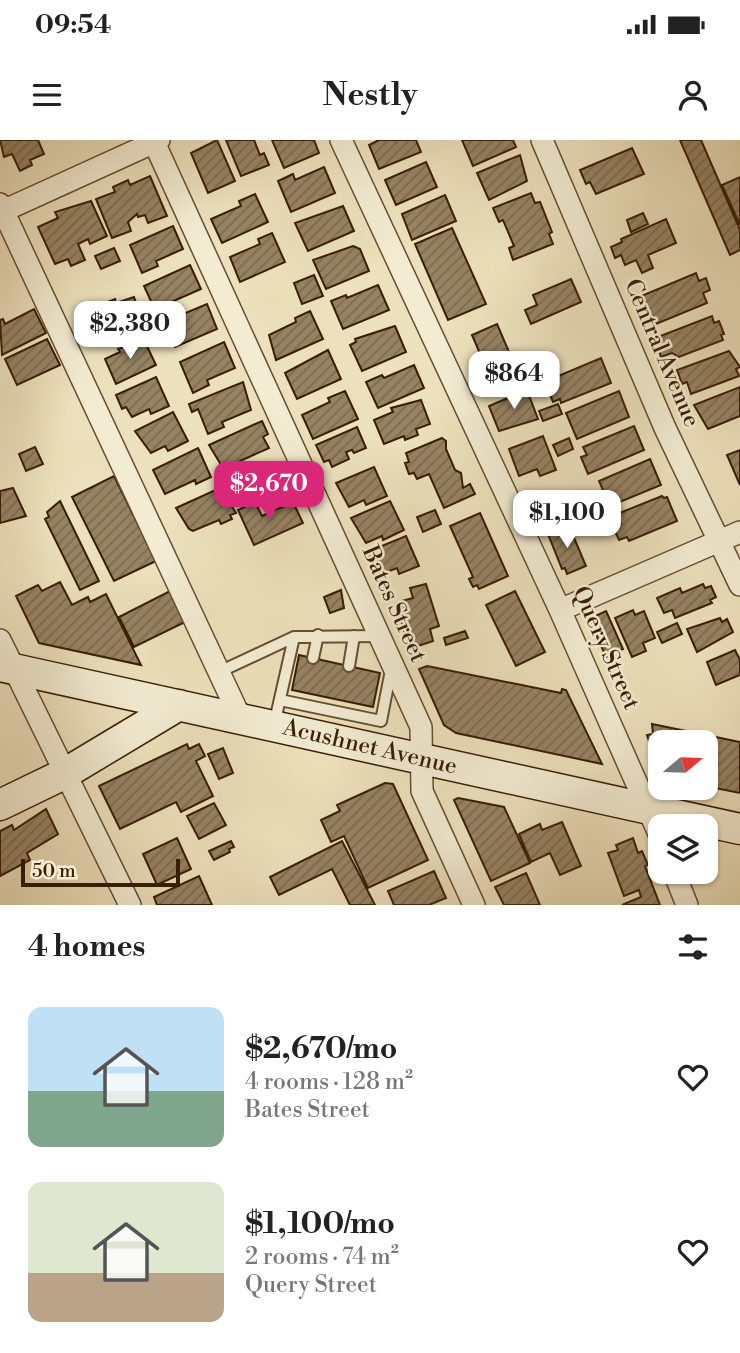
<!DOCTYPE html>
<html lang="en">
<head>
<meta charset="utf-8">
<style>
  :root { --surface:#fff; --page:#f6f6f6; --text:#222; --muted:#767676; --accent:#db2777 }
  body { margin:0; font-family:"Libre Bodoni",serif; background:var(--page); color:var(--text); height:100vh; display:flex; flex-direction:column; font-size:26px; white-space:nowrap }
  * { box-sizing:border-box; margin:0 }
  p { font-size:23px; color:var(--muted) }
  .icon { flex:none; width:38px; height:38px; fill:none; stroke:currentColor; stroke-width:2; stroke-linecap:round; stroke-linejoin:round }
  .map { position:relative; height:765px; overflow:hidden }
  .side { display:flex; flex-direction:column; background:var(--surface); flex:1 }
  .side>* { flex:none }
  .needle { width:46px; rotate:71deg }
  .controls { position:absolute; left:648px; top:590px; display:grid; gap:14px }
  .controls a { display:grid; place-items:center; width:70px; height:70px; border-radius:14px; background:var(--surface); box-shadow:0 2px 5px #0004; font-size:35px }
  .scale { position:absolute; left:21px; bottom:18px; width:159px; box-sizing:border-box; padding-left:7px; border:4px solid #391d04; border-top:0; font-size:19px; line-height:24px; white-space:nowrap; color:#391d04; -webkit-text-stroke:5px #f3ecd3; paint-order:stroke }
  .price { position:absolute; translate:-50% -60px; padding:0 16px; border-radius:14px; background:#fff; color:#222; font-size:23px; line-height:46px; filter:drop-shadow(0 2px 4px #0008) }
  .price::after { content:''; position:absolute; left:50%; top:42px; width:21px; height:16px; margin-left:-10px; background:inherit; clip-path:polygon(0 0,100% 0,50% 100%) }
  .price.on { background:var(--accent); color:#fff }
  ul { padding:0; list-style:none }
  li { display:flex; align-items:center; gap:21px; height:175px; padding:0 28px }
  li span { display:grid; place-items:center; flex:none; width:196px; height:140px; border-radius:14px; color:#555 }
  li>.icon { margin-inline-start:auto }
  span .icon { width:84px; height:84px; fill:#fffc; stroke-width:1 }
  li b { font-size:30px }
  h2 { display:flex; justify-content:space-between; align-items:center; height:84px; padding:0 28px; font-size:30px }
  .status { display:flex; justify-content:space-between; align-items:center; height:49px; padding:0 35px; background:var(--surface); direction:ltr }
  .status svg { height:19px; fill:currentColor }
  header { display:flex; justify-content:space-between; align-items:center; height:91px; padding:0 28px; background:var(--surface); font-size:32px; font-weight:700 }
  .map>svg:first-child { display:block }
</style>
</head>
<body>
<div class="status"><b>09:54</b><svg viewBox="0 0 49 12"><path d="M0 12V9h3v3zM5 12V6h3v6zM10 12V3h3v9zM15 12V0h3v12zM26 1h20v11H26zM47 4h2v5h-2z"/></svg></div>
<header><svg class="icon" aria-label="menu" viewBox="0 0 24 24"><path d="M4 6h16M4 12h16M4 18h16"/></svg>Nestly<svg class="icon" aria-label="person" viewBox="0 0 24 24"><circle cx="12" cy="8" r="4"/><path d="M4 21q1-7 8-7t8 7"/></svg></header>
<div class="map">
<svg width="740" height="765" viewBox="0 0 740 765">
  <defs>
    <pattern id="building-hatch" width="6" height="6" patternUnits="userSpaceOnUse" patternTransform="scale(1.75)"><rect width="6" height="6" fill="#968364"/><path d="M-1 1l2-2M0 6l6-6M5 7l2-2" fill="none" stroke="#7b6b50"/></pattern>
  </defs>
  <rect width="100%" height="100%" fill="#ece1bc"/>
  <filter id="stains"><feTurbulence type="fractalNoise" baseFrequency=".00286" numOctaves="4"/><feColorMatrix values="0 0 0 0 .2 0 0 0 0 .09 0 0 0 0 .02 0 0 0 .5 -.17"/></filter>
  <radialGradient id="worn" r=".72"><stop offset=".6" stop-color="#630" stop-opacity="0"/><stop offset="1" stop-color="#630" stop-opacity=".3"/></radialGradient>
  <path fill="url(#building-hatch)" stroke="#391d04" stroke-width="2" d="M0,0H38L44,14L30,20L32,25L20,31L12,14L4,17Z
    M217,0L235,41L208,53L191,13Z
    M226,0H254L260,15L264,13L269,25L241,36Z
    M272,0H314L319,13L284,28Z
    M379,0H416L421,12L379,29L369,5Z
    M462,0H513L516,7L473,26Z
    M680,0H701L740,90V110L730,115Z
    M632,8L644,34L596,54L590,42L586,44L580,30Z
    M520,15L527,41L489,60L477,33Z
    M426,22L437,47L396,65L385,40Z
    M324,27L335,53L291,72L278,41L293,34L295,40Z
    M150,36L167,76L148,83L145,75L138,77L137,74L128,82L131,91L112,98L96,59L115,52L113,47L128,40L130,45Z
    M740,37V85L722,45Z
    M531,53L535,63L540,62L552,92L549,94L553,104L513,120L509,108L514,106L503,80L499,82L493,68Z
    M255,54L268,82L222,103L211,79L241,66L239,61Z
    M445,55L456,81L412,100L402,74Z
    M91,61L107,96L90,104L88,99L78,104L85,120L71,126L68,119L55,124L38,87L58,78L55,72Z
    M343,66L354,91L308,111L295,83Z
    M643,73L648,84L631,92L627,80Z
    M666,79L676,103L648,115L653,128L642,133L636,120L625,125L621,115L615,118L611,107L622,102L621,99Z
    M173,86L183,109L156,121L158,126L142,133L130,105Z
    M452,88L486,164L448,180L415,104Z
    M272,93L285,122L240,142L230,117L260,104L258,99Z
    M353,106L360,109L369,131L326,149L313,120Z
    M114,108L120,121L101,129L95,116Z
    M190,125L201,149L169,163L171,167L164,171L168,178L150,186L146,176L156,172L144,146Z
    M696,133L699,141L706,138L710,150L703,153L707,163L656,184L653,177L648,179L639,157Z
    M314,135L323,156L302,164L294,143Z
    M571,139L581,162L531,184L525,170L537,165L533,155Z
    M378,145L389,170L343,189L331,161L346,155L347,158Z
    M134,157L140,174L121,181L123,188L93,196L86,178L97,174L94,167L115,159L116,163Z
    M207,164L217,189L175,207L164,182Z
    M34,169L46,193L2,215L0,180L3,179L5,184Z
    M310,171L323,199L276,220L269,195L296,182L295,178Z
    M712,176L714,183L719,181L724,194L721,195L723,200L679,217L672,213L661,217L655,198Z
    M497,184L515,226L490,237L472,195Z
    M395,186L406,212L362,231L350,205L356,202L355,199Z
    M47,199L60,225L17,245L5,219Z
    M144,200L156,225L116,244L105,219L120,212L118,209Z
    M224,202L235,228L207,240L209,245L193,253L180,222Z
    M328,210L341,239L297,259L285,233Z
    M729,211L740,227L736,229L739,236L691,254L687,242L682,244L677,230Z
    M601,218L611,243L561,263L560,259L553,262L547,247L553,245L551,239Z
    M414,225L424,248L378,268L366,242L382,235L384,238Z
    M156,237L169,266L151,274L149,269L132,277L126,267L122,269L116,255Z
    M243,242L251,270L222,282L224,287L208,294L198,269L192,272L189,264Z
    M740,247V276L708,289L694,265Z
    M527,250L538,279L499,291L489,266Z
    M345,251L358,279L313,299L302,275L330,262L328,258Z
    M619,251L629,277L577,299L566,273Z
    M421,260L430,284L416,289L418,295L405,300L404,296L384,304L374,280L393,272L391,268Z
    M558,264L562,274L543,281L539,271Z
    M173,272L188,301L168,311L165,306L151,313L135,291Z
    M262,281L268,294L263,297L269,308L240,321L242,325L226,333L209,305Z
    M634,286L644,310L588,334L581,317L587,315L583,307Z
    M357,287L366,308L354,313L352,310L346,312L349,319L332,327L329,320L324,322L316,305Z
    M543,296L556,330L540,336L537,329L519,336L509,309Z
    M442,298L446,301V309L455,330L461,333L463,348L470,344L475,354L444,368L429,334L417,339L414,333L409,334L405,323L409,322L406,313Z
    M569,298L573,309L558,316L553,305Z
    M35,307L43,324L26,331L19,314Z
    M198,308L211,337L196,344L195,340L165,354L153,330Z
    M740,310V345L727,315Z
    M650,319L661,345L610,366L599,341Z
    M276,323L287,344L269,352L271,356L254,359L245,336Z
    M374,327L387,356L366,365L364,360L349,367L336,343Z
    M114,336L156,421L114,441L72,357Z
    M13,348L26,376L0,383V351Z
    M220,348L236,373L230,375L232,379L221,384L219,380L193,391L189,389L176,368Z
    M662,356L664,358L667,357L677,381L629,401L627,397L619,400L613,387L621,384L617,374Z
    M60,361L99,441L80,450L45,379L49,377L47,372Z
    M390,361L404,390L383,400L382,396L366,403L351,378Z
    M255,362L262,376L293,362L303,383L254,405L238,370Z
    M435,370L441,384L423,392L417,377Z
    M480,373L508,436L479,449L477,445L473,447L469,439L473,437L450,386Z
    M569,386L586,426L567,434L565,428L562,429L548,394Z
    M406,396L419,426L399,434L397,428L377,436L367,412Z
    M60,442L72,465L88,457L90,462L106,454L141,525L39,503L16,456L38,445L42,451Z
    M426,444L439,486L430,489L433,501L415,507L412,494L405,496L400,476L405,474L402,461L413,458L410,448Z
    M703,444L705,448L711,446L716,457L710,460L712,463L675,478L672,470L664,473L657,458L680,448L682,453Z
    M341,450L344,468L330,473L324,457Z
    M170,451L185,482L134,507L119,477Z
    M515,451L545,512L516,526L486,465Z
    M633,470L635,475L644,471L655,498L643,503L646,511L632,517L615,478Z
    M606,471L623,509L606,517L589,479Z
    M720,478L722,482L727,479L733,492L697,512L687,489Z
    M677,483L682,494L662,503L657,492Z
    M465,491L468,498L446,505L444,498Z
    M735,510L740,520V535L716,545L707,522Z
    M299,515L380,533L373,567L292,550Z
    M427,526L561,553L562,549L566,550L602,624L456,593L444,585L419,529Z
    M652,584L740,602V653L705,646V602H660V637L647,595L653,594Z
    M187,604L189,609L199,604L205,616L196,621L213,656L181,672L176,662L120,689L99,646Z
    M223,608L233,633L219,639L208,614Z
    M385,643L393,644L428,720L368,748L344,696L331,702L321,680L340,671L337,665Z
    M458,658L504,667L530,723L491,741L454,660Z
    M214,663L226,685L199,699L187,676Z
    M46,669L58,694L27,713L30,720L0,736V691L12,685L14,690Z
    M562,682L581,726L560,735L550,713L531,722L519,694L540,684L542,690Z
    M177,698L191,729L157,745L143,714Z
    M633,698L638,713L642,711L648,725L645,726L660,765H622L641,757L639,750L624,756L608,713L618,710L616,705Z
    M231,701L234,707L229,709L230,712L214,720L209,711Z
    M342,701L375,765H350L332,729L279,755L270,737Z
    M434,731L446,758L429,765H394L388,751Z
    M526,733L540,765H504L495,747Z
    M199,736L212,765H157L154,757Z"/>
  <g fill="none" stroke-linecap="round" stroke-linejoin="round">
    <g stroke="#664e32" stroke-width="14">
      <path id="lane" d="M313,518L318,495
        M349,526L354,496
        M219,532L294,497L379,496
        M280,560L381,581L391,530
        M274,585L294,497"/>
    </g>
    <g stroke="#664e32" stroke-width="24">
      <path id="street" d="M153,0L421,587L422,651L474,765
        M341,0L560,470L660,696
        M542,0L665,288L740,445
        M0,64L240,577
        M3,71L159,0
        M560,470L740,392
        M0,500L130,765
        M674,732L687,765"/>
    </g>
    <g stroke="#391d04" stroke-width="33">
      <path id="secondary" d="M0,526L740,689
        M0,665L64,634L179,565"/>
    </g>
    <use href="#lane" stroke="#f3ecd3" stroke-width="10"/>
    <use href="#street" stroke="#f3ecd3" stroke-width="21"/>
    <use href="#secondary" stroke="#f3ecd3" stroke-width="30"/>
  </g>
  <g text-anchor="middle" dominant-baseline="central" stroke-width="5" stroke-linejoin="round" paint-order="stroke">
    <g font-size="23" fill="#391d04" stroke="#f3ecd3">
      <text transform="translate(662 213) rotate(67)">Central Avenue</text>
      <text transform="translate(394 464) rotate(66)">Bates Street</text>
      <text transform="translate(606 508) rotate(66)">Query Street</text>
      <text transform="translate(370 607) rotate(13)">Acushnet Avenue</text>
    </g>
  </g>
  <rect width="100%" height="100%" filter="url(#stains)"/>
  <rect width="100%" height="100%" fill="url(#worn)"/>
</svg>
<div class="controls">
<a><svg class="needle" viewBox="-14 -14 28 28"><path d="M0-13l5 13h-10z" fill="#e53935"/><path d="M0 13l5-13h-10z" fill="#767676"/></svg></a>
<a><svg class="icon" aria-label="layers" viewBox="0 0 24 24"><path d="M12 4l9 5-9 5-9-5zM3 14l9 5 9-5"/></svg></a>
</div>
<div class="scale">50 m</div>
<b class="price" style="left:130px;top:221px">$2,380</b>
<b class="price" style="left:514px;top:271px">$864</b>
<b class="price on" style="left:269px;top:381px">$2,670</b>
<b class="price" style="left:567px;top:410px">$1,100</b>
</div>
<section class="side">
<h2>4 homes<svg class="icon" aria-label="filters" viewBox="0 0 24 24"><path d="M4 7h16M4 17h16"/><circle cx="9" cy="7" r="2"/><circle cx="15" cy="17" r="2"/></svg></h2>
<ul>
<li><span style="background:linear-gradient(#bfe0f5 60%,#7fa58c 0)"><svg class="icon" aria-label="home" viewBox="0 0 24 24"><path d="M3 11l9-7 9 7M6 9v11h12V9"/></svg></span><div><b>$2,670/mo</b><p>4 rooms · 128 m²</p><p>Bates Street</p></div><svg class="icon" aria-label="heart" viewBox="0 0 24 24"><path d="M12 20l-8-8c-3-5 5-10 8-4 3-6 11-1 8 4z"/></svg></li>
<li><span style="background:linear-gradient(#dfe7d0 65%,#b9a48a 0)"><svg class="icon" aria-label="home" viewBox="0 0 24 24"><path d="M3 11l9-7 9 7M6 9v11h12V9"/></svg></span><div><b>$1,100/mo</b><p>2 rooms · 74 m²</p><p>Query Street</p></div><svg class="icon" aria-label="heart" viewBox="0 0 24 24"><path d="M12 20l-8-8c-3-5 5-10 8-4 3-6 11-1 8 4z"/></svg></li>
</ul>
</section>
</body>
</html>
